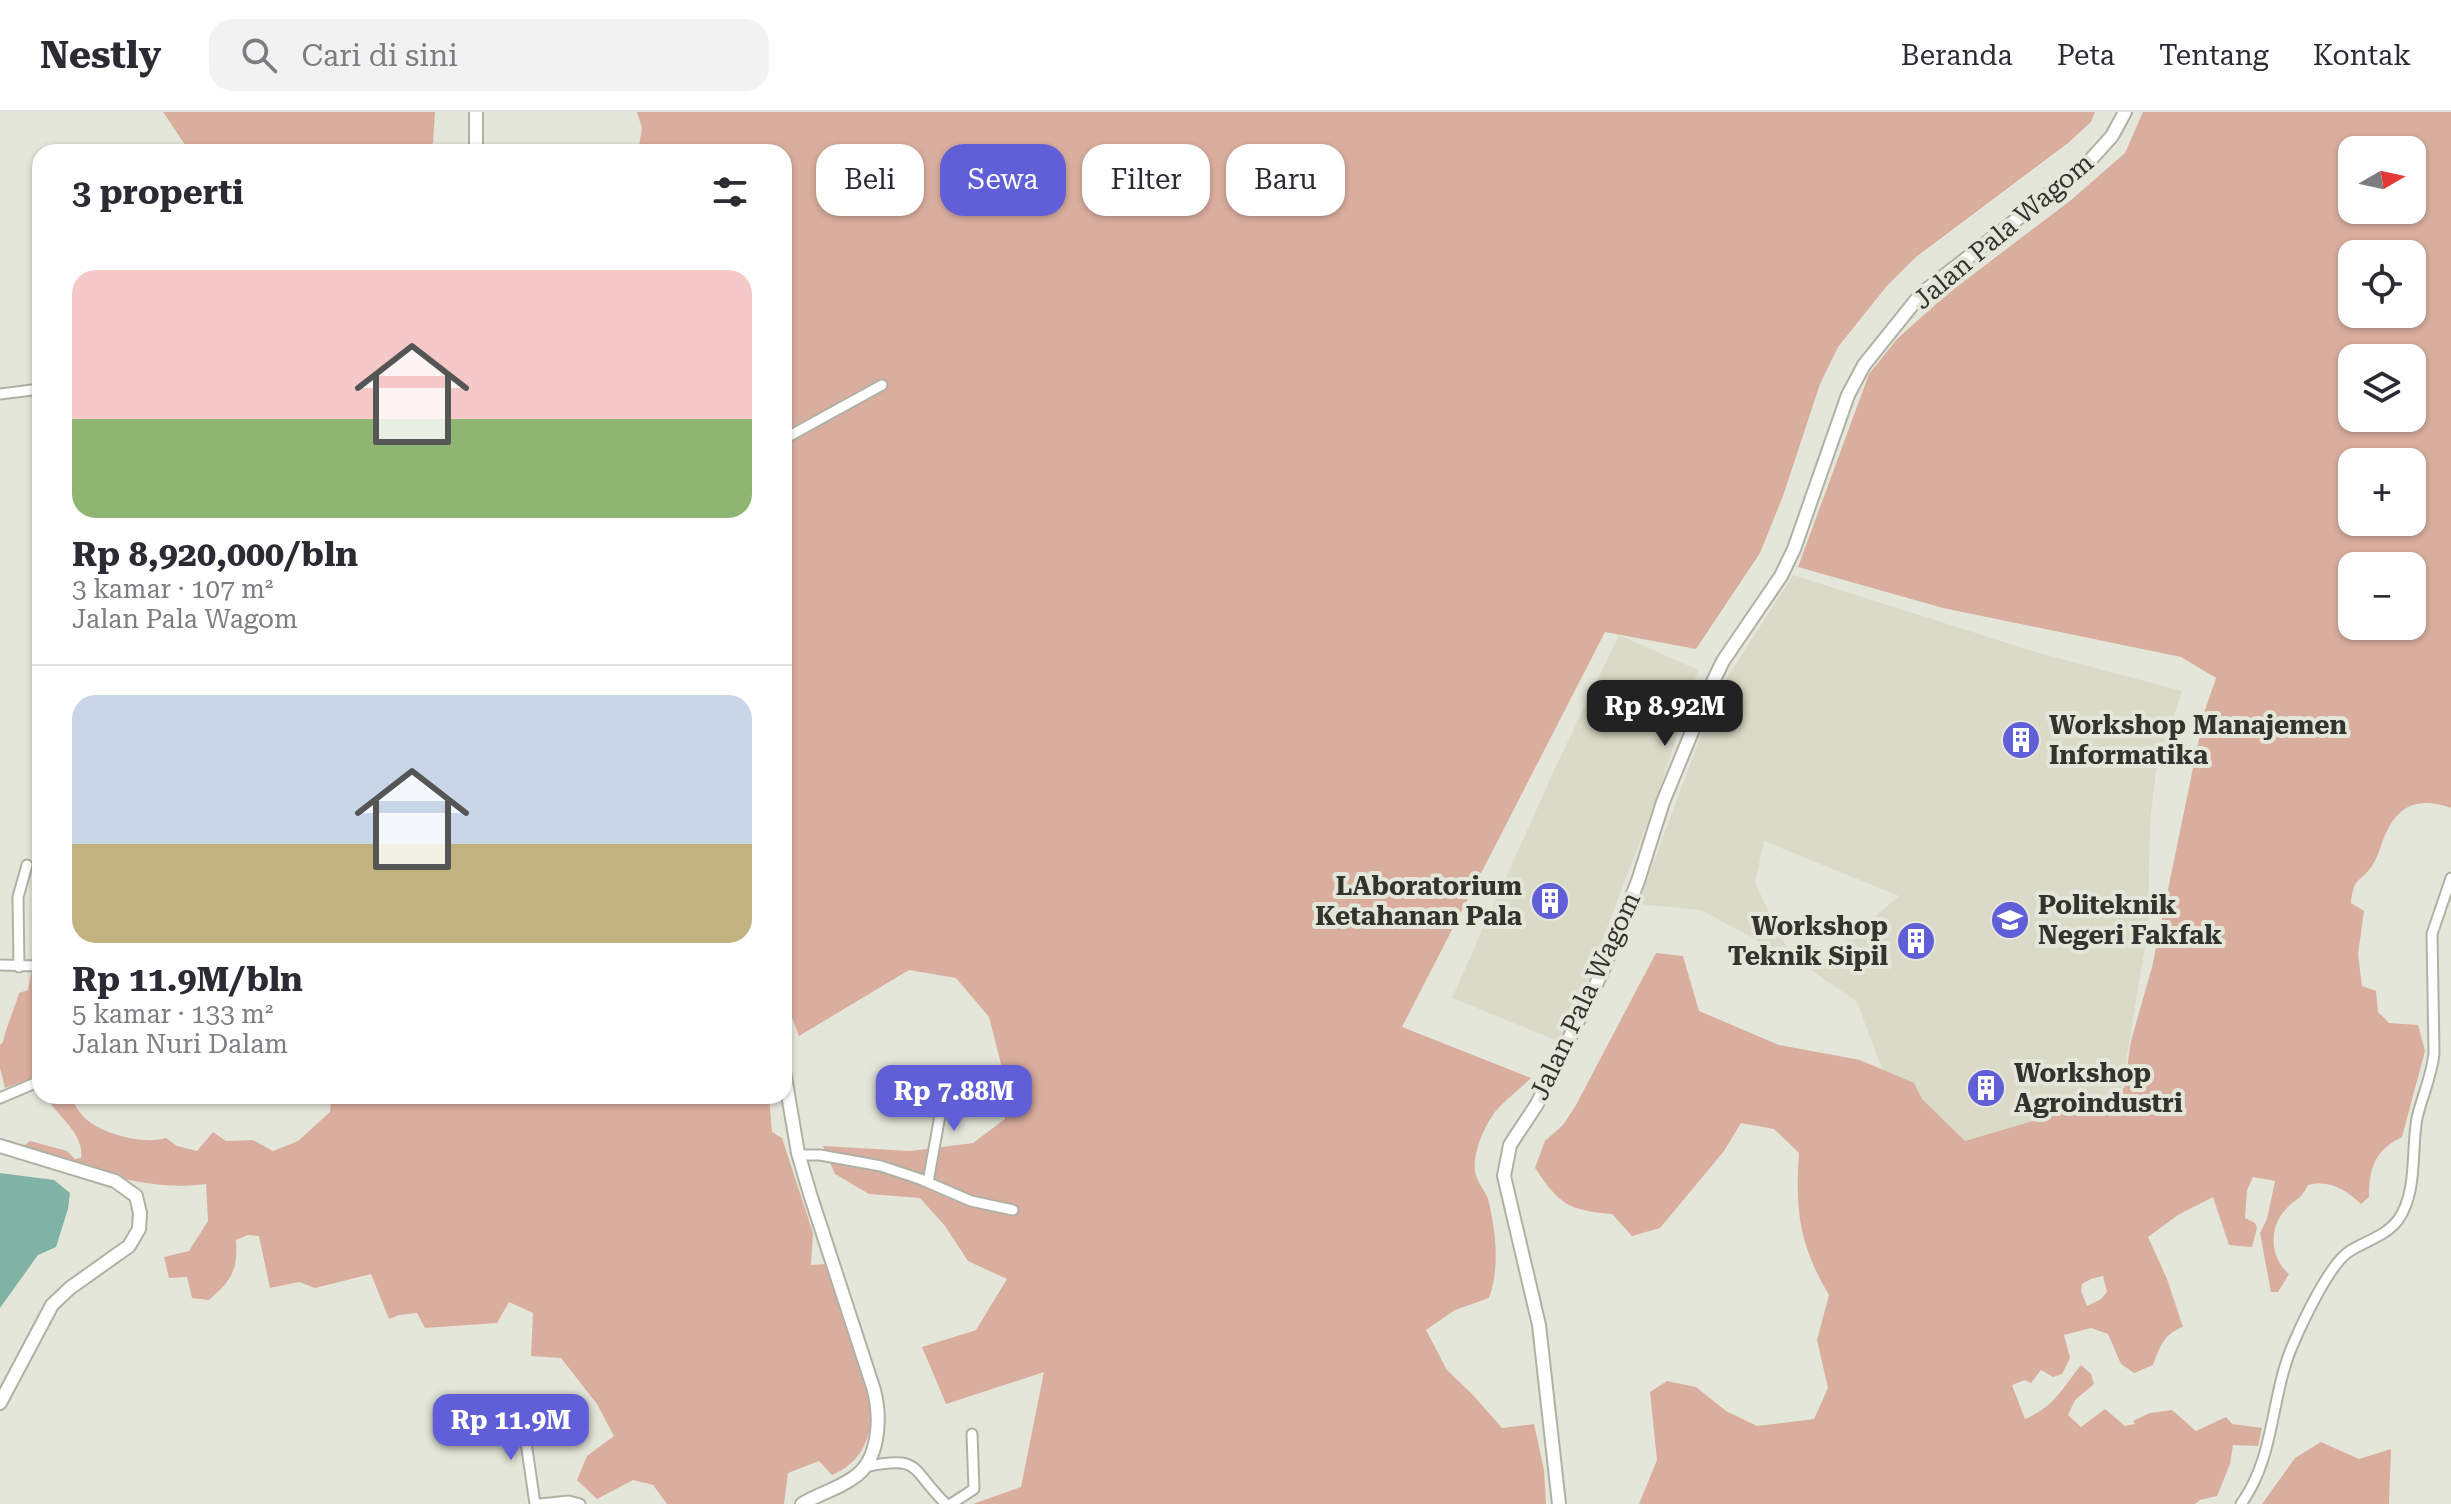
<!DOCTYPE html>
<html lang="id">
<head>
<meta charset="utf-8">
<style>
  :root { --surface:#fff; --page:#f2f2f3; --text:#2b2b33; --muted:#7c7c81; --line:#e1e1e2; --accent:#615fd7 }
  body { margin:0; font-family:"Roboto Serif",serif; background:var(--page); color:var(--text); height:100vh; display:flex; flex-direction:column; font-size:30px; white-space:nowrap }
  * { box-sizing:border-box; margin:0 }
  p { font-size:26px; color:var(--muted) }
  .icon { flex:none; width:44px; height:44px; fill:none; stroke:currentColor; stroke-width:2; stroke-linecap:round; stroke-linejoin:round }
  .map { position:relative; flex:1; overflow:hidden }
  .sheet { position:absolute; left:32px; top:32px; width:760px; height:960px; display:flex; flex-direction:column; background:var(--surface); border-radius:24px; box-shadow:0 2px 6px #0004 }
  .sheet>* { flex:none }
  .banner { position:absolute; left:816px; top:32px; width:760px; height:72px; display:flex; gap:16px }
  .needle { width:52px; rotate:81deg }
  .controls { position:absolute; left:2338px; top:24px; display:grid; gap:16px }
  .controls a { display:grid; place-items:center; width:88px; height:88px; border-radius:16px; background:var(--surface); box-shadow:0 2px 6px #0004; font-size:40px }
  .price { position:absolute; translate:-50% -68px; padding:0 18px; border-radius:16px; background:var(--accent); color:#fff; font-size:26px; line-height:52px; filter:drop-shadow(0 2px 4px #0008) }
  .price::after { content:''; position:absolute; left:50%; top:48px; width:24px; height:18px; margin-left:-12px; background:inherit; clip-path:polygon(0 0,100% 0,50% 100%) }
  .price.active { background:#222; color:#fff }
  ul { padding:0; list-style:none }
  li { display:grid; align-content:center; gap:16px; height:424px; padding:0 40px }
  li+li { border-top:2px solid var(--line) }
  li span { display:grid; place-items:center; height:248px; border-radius:24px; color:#555 }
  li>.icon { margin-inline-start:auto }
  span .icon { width:144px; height:144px; fill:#fffc; stroke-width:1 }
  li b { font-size:34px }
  h2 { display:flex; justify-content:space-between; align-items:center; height:96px; padding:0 40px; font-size:34px }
  .tag { padding:0 28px; border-radius:24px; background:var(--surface); box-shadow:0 2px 6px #0004; font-size:28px; line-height:72px }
  .tag.active { background:var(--accent); color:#fff }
  header { display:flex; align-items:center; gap:48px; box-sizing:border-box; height:112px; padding:0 40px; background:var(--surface); border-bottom:2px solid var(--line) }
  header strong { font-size:38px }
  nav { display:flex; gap:44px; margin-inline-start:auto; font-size:28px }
  .search { width:560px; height:72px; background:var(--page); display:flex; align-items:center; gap:20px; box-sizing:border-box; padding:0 28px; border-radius:24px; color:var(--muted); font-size:30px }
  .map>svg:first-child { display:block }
</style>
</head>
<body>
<header>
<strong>Nestly</strong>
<div class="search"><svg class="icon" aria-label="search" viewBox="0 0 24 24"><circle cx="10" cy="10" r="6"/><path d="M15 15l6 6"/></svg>Cari di sini</div>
<nav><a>Beranda</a><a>Peta</a><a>Tentang</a><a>Kontak</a></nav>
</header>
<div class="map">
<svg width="2451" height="1392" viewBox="0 0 2451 1392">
  <rect width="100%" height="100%" fill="#e5e6da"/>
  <path fill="#d9dac7" d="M1793,463L2039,541L2182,579L2156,660L2150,710L2148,817L2119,992L2050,1048L1906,1021L1857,890L1811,858L1899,784L1764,729L1755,771L1792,847L1701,798L1638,792L1716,583Z
    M1619,523L1698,558L1657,685L1563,931L1452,886L1557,652Z"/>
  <path fill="#d9ae9f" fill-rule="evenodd" d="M163,0H435L433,31L420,40H190Z
    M637,0H2095L2091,10L2068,31L1916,145L1886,175L1838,235L1820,272L1783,384L1760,441L1696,537L1605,520L1402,915L1531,966C1520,977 1505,988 1495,1000C1484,1015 1473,1040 1475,1059C1476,1069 1485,1078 1488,1087C1496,1119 1500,1156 1489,1186L1455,1198L1426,1218L1447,1258L1473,1283L1502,1316L1534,1312L1544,1358L1546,1392H973L1021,1375L1044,1260L946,1292L922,1235L976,1218L1007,1167L968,1149L945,1114L920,1086L869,1082L835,1062L823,1034L910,1039L973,1031L1005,1007L1004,964L989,905L956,866L909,858L799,924L784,885V40H638L642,16Z
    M2143,0H2451V696C2423,686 2401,690 2387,719C2381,730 2379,744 2372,754C2358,773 2354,764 2351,791L2364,799L2358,842L2362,874L2376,879L2378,900L2389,911L2418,913L2425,939L2402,1025C2375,1038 2369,1056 2369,1085L2361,1092C2344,1077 2331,1068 2308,1073C2299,1090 2297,1085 2286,1097C2268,1116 2270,1146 2289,1162L2278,1180H2271L2260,1121L2267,1107L2275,1069L2253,1065L2247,1078L2245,1106L2255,1111L2257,1116L2252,1135L2229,1133L2213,1085L2178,1103L2148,1125L2167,1167L2183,1215C2164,1222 2160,1234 2153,1253L2134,1261L2121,1252L2108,1222L2091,1216L2064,1223L2070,1246L2062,1262L2053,1265L2041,1258L2031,1271L2025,1268L2012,1273L2025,1307C2055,1294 2061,1278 2081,1253L2091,1262L2094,1272L2075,1288L2068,1303L2081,1315L2105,1297L2125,1314L2135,1312L2133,1309L2150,1301L2172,1298L2196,1319L2226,1305L2232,1312L2262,1316L2258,1334L2233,1333L2230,1352L2217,1384L2200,1388L2195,1392H1639L1657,1348L1650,1280L1667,1269L1696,1275L1726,1299L1757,1314L1814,1307L1828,1276L1817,1228L1829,1183C1799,1133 1795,1097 1799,1041L1774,1017L1741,1011L1724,1039L1660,1116L1632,1124L1612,1102C1568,1098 1560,1093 1535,1056L1545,1029L1563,1013L1576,993L1656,841L1683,844L1699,899L1779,933L1860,948L1914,971L1922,987L1965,1029L2111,986L2124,976L2131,929L2152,855L2205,598L2216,566L2181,545L1943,496L1798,455L1869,262L1897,227L1946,183L2071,88L2125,41ZM2412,38V98H2352V38ZM2412,142V202H2352V142ZM2412,246V306H2352V246ZM2412,350V410H2352V350ZM2412,454V514H2352V454ZM2103,1164L2107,1180L2101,1187L2087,1194L2081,1179L2082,1172L2091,1167Z
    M40,860V963L5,976L0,956V933L3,930C7,912 14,898 19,881L28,878L31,861Z
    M46,984H69C74,991 78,999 84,1005C100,1022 144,1033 166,1026L177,1034L197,1039L213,1020L226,1029L253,1028L273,1039L298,1029L330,1000L331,984H769L772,1020L782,1026L813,1121L811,1153L826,1152L872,1298C871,1327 861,1351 832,1363L819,1349L788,1361L784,1392H667L653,1373L633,1368L597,1387L577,1368L587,1344L614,1324L597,1292L561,1246L531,1244L533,1201L509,1190L497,1211L425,1216L417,1201L399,1203L389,1207L371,1162L315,1176L299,1170L270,1176L259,1124L248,1123L236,1128C238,1158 232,1168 209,1188L192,1186L187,1165L169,1166L164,1145L189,1139L208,1109L206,1072C143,1081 81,1054 22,1035L30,1029L67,1039L75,1047L81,1046C85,1021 56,1004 46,984Z
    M2321,1330L2359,1347L2391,1337L2389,1392H2262L2295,1346Z"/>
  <path fill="#80b2a6" d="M0,1061L54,1068L70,1081L68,1097L56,1135L38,1143L0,1196Z"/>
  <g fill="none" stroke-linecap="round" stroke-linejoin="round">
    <g stroke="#b0b1a5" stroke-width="13">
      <path id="minor" d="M0,282L40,277
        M784,327L882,273
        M0,853L40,854
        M19,855L18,785L27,753
        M0,986L40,969
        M799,1043H820L881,1054L920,1067L971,1089L1013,1098
        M928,1070L944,981L949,965
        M522,1303L535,1392
        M864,1355C923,1343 909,1356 946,1392
        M540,1392L569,1389L580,1392
        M951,1392L974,1377L972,1322
        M2241,1392C2276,1344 2270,1283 2294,1230C2304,1207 2328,1156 2347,1141C2364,1129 2385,1125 2398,1108C2418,1080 2411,1038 2417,1006C2422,984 2432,964 2434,941L2432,822L2451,766"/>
    </g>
    <g stroke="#b0b1a5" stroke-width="16">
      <path id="major" d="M476,0V40
        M784,959L798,1041L810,1082L874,1278C881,1305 880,1349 853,1366C838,1377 818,1382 802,1392
        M0,1034L115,1069L136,1084L140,1101L139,1117L129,1134L70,1176L52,1193L0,1291
        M1559,1392L1539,1213L1504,1064L1510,1033L1537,992L1602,860L1638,769L1663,690L1710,576L1723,549L1781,464L1794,437L1848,283L1864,253L1921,182L2085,54L2112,24L2125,0"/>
    </g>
    <use href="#minor" stroke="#fff" stroke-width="9"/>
    <use href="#major" stroke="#fff" stroke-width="12"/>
  </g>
  <defs>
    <g id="building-disc" transform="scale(2)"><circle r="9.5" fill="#615fd7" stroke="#e5e6da"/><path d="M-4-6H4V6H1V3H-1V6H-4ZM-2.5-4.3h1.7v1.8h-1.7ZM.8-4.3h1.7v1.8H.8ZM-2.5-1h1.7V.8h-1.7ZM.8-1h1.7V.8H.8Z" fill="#fff"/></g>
    <g id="university-disc" transform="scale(2)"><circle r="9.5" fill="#615fd7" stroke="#e5e6da"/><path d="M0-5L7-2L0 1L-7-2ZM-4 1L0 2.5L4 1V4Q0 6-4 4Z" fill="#fff"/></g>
  </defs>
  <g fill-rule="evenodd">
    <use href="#building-disc" x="2021" y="628"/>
    <use href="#building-disc" x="1550" y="789"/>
    <use href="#university-disc" x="2010" y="808"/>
    <use href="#building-disc" x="1916" y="829"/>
    <use href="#building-disc" x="1986" y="976"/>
  </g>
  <g text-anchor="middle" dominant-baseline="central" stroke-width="8" stroke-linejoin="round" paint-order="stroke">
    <g font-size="26" fill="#34342f" stroke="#e5e6da">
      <text transform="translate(2003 119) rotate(-40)">Jalan Pala Wagom</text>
      <text transform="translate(1585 884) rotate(-65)">Jalan Pala Wagom</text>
    </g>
    <g font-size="26" font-weight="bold" fill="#34342f" stroke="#e5e6da" text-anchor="start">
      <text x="2049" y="613">Workshop Manajemen<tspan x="2049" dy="30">Informatika</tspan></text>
      <text x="1522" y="774" text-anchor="end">LAboratorium<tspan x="1522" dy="30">Ketahanan Pala</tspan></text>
      <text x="2038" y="793">Politeknik<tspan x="2038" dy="30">Negeri Fakfak</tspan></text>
      <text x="1888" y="814" text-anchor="end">Workshop<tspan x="1888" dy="30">Teknik Sipil</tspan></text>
      <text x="2014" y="961">Workshop<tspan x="2014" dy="30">Agroindustri</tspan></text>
    </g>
  </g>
</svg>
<div class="controls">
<a><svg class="needle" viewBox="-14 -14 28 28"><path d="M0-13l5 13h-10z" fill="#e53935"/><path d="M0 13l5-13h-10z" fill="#7c7c81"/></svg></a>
<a><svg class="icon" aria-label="locate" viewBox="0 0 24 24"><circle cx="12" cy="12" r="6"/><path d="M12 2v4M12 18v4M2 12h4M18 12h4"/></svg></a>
<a><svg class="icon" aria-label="layers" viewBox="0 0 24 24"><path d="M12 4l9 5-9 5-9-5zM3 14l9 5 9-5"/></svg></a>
<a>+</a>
<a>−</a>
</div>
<b class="price active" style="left:1665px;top:636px">Rp 8.92M</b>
<b class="price" style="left:954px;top:1021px">Rp 7.88M</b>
<b class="price" style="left:511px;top:1350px">Rp 11.9M</b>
<div class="banner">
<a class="tag">Beli</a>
<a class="tag active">Sewa</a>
<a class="tag">Filter</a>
<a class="tag">Baru</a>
</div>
<section class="sheet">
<h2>3 properti<svg class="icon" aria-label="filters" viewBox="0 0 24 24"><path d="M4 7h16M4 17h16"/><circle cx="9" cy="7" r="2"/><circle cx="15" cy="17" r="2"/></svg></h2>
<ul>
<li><span style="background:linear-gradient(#f6c9c9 60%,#8fb573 0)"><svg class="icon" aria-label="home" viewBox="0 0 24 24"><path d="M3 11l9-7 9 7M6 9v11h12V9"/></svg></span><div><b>Rp 8,920,000/bln</b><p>3 kamar · 107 m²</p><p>Jalan Pala Wagom</p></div></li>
<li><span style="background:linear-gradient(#c9d6e8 60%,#c2b280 0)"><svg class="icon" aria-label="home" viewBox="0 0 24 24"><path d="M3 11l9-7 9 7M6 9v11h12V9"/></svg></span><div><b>Rp 11.9M/bln</b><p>5 kamar · 133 m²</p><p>Jalan Nuri Dalam</p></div></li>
</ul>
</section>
</div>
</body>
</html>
